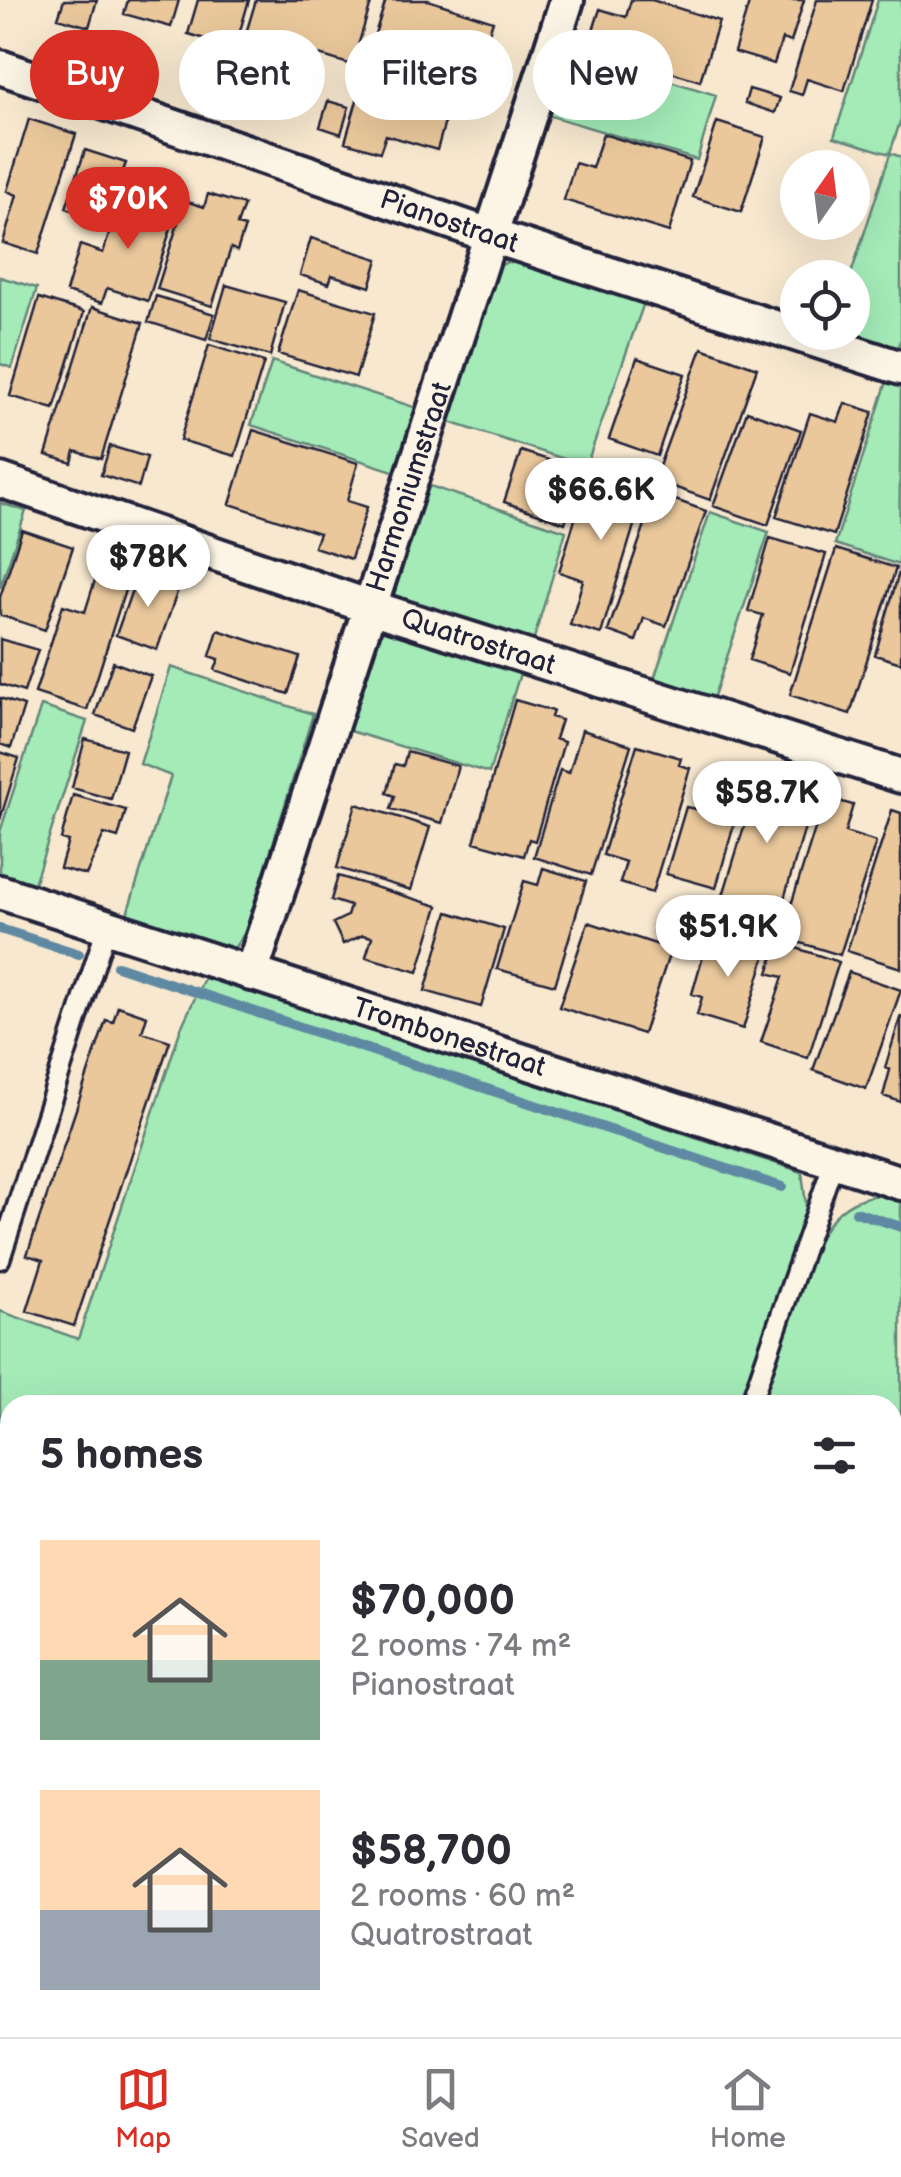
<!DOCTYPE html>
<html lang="en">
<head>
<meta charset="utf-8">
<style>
  :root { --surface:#fff; --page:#f7f7f7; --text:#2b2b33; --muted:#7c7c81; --line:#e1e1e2; --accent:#d93025 }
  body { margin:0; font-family:"Balsamiq Sans",sans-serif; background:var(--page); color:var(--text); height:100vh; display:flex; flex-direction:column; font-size:38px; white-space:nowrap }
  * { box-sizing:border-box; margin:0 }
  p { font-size:32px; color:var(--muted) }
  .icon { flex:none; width:55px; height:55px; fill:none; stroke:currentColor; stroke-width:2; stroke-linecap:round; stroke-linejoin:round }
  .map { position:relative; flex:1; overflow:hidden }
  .panel { position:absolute; left:0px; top:1395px; width:902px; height:642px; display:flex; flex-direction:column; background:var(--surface); border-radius:30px 30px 0 0; box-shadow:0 10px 40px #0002 }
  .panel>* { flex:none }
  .hud { position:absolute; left:30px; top:30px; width:842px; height:90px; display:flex; gap:20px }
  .needle { width:65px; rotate:14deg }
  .controls { position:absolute; left:780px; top:150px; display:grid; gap:20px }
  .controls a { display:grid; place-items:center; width:90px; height:90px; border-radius:50%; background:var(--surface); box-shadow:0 10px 40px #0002; font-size:50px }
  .price { position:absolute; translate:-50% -85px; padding:0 22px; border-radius:35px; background:#fff; color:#222; font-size:32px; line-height:65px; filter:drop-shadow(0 2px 5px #0008) }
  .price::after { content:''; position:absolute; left:50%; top:60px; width:30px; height:22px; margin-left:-15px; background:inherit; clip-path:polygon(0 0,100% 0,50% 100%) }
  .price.current { background:var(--accent); color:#fff }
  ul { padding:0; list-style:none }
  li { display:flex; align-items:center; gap:30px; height:250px; padding:0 40px }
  li span { display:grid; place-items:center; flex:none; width:280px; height:200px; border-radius:0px; color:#555 }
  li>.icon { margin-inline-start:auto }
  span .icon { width:120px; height:120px; fill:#fffc; stroke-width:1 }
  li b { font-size:42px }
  h2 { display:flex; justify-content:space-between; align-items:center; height:120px; padding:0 40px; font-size:42px }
  .pill { padding:0 35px; border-radius:45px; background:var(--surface); box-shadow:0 10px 40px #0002; font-size:35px; line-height:90px }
  .pill.current { background:var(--accent); color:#fff }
  .tabs { display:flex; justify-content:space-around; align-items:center; height:140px; border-top:2px solid var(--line); background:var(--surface); font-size:28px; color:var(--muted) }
  .tabs a { display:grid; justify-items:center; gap:5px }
  .tabs .current { color:var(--accent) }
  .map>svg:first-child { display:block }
</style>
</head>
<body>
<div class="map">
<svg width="901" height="2037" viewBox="0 0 901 2037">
  <rect width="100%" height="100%" fill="#f7e8cf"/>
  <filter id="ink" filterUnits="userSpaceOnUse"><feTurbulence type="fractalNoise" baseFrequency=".01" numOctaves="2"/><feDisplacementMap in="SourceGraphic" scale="20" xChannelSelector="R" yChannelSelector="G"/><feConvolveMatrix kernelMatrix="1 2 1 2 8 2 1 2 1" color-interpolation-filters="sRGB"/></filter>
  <g filter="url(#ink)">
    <path fill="#efdabd" d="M669,2028H892L901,2032V2037H666Z"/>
    <path fill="#a4ebb8" stroke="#63867a" stroke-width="2.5" d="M878,0H901V119L890,153L901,157V339L897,350L840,333L852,332L850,277L890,154L834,137Z
      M563,48L716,95L697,160L544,114Z
      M514,258L645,300L586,466L443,420L493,270Z
      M0,277L37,288L12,368L0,364Z
      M272,361L420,409L399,473L251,425Z
      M888,378L901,382L899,565L835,544Z
      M421,483L566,531L532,645L395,599L390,591Z
      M0,503L26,511L0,588Z
      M710,512L769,532L712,702L653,682Z
      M387,627L522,667L489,773L343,729L379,628Z
      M171,667L313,714L246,931L235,947L219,951L125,920L171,776L140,764Z
      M41,706L87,721L32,890L0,880V832Z
      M205,976L802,1172L807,1214L741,1405H10V1499H0V1311L78,1339L181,1028Z
      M891,1194L901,1197V2032L892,2028V1405H761C777,1358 803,1248 835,1216C851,1199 869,1195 891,1194Z
      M0,1646L10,1649V2028H393L390,2037H0Z"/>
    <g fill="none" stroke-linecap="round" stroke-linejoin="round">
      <path stroke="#5e89a2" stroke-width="10" d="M0,929L79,954
        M117,966L782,1187
        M856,1212L901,1227"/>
    </g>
    <path fill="#eac89c" stroke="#22223b" stroke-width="2.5" d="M64,0H97L89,27L58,18Z
      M128,0H179L171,27L124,14Z
      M198,0H249L235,48L188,34Z
      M256,0H372L352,65L313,53L309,67L255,50L260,34L247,30Z
      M386,0H428L493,21L473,81L370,49Z
      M631,0H652L719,21L700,81L588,46L600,9L626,17Z
      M750,0H804L791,42L782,39L774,64L734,52Z
      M817,0H872L844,91L807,79L802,95L789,91Z
      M362,83L449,108L437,150L386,135L380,152L345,142Z
      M749,89L780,98L775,113L745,103Z
      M328,101L349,107L341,134L320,127Z
      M29,119L76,134L38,254L3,243L17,195L7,191Z
      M717,122L765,137L741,212L693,197Z
      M603,134L690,161L669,232L564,200L575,163L592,168Z
      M85,150L126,163L123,171L136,175L128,201L114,197L106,222L66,208Z
      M154,182L183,190L148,301L107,288L102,303L66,292L80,245L103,253L114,219L140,228Z
      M208,194L244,205L237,225L245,227L237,251L231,248L212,306L157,289L185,201L204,207Z
      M311,238L378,259L370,287L332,275L329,284L300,275Z
      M226,285L285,302L270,356L210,339Z
      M298,290L375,313L356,377L278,354Z
      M156,296L214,314L206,340L148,322Z
      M39,298L84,312L54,409L10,396Z
      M92,307L143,323L101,459L75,451L72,463L46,455Z
      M209,345L264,362L235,456L180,440Z
      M702,348L757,368L710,500L654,480Z
      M637,358L685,374L657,456L609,439Z
      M845,403L873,412L834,535L776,517L810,413L838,422Z
      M747,411L801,430L768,525L713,506Z
      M253,430L358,463L347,501L367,507L351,559L314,547L319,533L230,504Z
      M110,446L147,457L139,487L101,475Z
      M521,451L582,471L565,523L504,502Z
      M591,466L647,483L601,634L570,625L583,580L559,572Z
      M656,493L706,511L666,626L644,618L636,641L608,631Z
      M22,530L73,547L45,630L0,615V597Z
      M770,538L826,554L790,673L749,660L763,615L748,611Z
      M836,549L896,568L850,714L790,695Z
      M900,569L901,570V663L875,655Z
      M139,570L180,584L157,650L116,635Z
      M96,577L126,587L87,710L35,693L63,605L85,612Z
      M218,630L300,657L288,694L215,670L219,659L210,656Z
      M0,639L38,650L24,692L0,684Z
      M113,662L151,676L132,728L95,715Z
      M0,698L24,706L11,748L0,744Z
      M515,700L553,711L551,717L561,720L555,739L564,742L535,841L529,839L524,856L474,842Z
      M582,730L631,745L591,875L534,857L560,770L569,773Z
      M85,739L125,750L111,799L72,788Z
      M637,745L681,758L679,765L690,768L652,893L620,883L626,862L603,855Z
      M0,752L19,758L0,820Z
      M407,752L458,766L442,823L391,809L395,796L387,793L395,764L403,766Z
      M761,771L804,784L793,821L806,824L779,916L722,899Z
      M699,792L734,802L729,818L735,821L716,888L666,874L686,807L695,809Z
      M73,795L126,810L118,838L104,834L86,875L60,868L68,841L61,839Z
      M825,797L853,805L845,832L876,842L840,955L781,937Z
      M356,804L430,827L411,890L337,868Z
      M892,810L901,813V968L847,951Z
      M543,868L586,881L555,985L497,969L524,881L538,885Z
      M338,876L438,906L418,972L366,957L372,937L363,935L343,944L333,923L347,916L350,906L331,900Z
      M448,912L504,929L481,1007L425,991Z
      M588,922L671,949L643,1034L559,1007Z
      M727,933L756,941L752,953L765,957L743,1029L697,1015L702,997L692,994L708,938L724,943Z
      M778,942L839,962L808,1058L761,1042L783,977L768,973Z
      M849,972L901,990L866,1089L813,1070Z
      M118,1006L147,1016L142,1032L170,1041L74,1326L27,1311L43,1260L27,1255L106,1020L113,1022Z
      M901,1015V1102L883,1096L890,1070L885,1068Z
      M10,1516V1605L0,1601V1546Z
      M892,2024L897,2027L891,2037H844L851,2028H892Z
      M404,2028H633L630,2037H401Z"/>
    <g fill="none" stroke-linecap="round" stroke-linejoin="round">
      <g stroke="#22223b" stroke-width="25">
        <path id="service" d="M0,1259L107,926
          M750,1405L834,1161
          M659,2037L662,2028
          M770,2037H775"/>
      </g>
      <g stroke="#22223b" stroke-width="40">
        <g id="minor">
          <path id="s1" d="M0,67L492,236L901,368"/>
          <path id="s2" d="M0,480L367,606L901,776"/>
          <path id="s3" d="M0,892L901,1183"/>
          <path id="s4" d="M251,974L567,0"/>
        </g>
      </g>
      <use href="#service" stroke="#fcf5e5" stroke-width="18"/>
      <use href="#minor" stroke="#fcf5e5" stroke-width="32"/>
    </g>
  </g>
  <g text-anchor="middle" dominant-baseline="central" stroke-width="8" stroke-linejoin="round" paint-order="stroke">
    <g font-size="28" fill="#22223b" stroke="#fcf5e5">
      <text stroke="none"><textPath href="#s1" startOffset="475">Pianostraat</textPath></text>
      <text stroke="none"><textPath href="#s4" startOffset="512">Harmoniumstraat</textPath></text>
      <text stroke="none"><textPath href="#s2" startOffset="505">Quatrostraat</textPath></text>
      <text stroke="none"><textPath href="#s3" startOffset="472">Trombonestraat</textPath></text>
    </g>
  </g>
</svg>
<div class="controls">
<a><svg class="needle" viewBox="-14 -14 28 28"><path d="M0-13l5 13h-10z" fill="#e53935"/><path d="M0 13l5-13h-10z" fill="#7c7c81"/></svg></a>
<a><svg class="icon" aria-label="locate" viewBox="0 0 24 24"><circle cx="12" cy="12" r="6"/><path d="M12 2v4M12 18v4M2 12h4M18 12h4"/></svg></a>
</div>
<b class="price current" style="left:128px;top:252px">$70K</b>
<b class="price" style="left:601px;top:543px">$66.6K</b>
<b class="price" style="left:148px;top:610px">$78K</b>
<b class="price" style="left:767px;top:846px">$58.7K</b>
<b class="price" style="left:728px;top:980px">$51.9K</b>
<div class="hud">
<a class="pill current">Buy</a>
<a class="pill">Rent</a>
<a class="pill">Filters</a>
<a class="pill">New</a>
</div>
<section class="panel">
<h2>5 homes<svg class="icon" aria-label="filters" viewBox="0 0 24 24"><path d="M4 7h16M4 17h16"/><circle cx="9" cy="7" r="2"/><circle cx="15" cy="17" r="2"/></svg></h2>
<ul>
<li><span style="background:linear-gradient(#ffd9b3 60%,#7fa58c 0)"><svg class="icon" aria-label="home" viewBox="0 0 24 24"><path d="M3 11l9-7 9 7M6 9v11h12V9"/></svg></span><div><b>$70,000</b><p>2 rooms · 74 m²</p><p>Pianostraat</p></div></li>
<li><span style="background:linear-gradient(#ffd9b3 60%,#9aa5b1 0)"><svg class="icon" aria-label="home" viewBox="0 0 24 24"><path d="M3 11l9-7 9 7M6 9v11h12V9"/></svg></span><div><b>$58,700</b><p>2 rooms · 60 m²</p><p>Quatrostraat</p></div></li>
</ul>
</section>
</div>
<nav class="tabs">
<a class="current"><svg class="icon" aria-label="map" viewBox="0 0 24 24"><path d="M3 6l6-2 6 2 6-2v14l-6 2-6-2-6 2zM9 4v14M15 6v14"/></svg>Map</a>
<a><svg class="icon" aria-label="saved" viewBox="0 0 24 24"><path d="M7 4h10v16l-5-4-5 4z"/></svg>Saved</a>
<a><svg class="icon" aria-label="home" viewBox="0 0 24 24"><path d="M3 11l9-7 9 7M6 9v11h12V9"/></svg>Home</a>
</nav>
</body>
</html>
